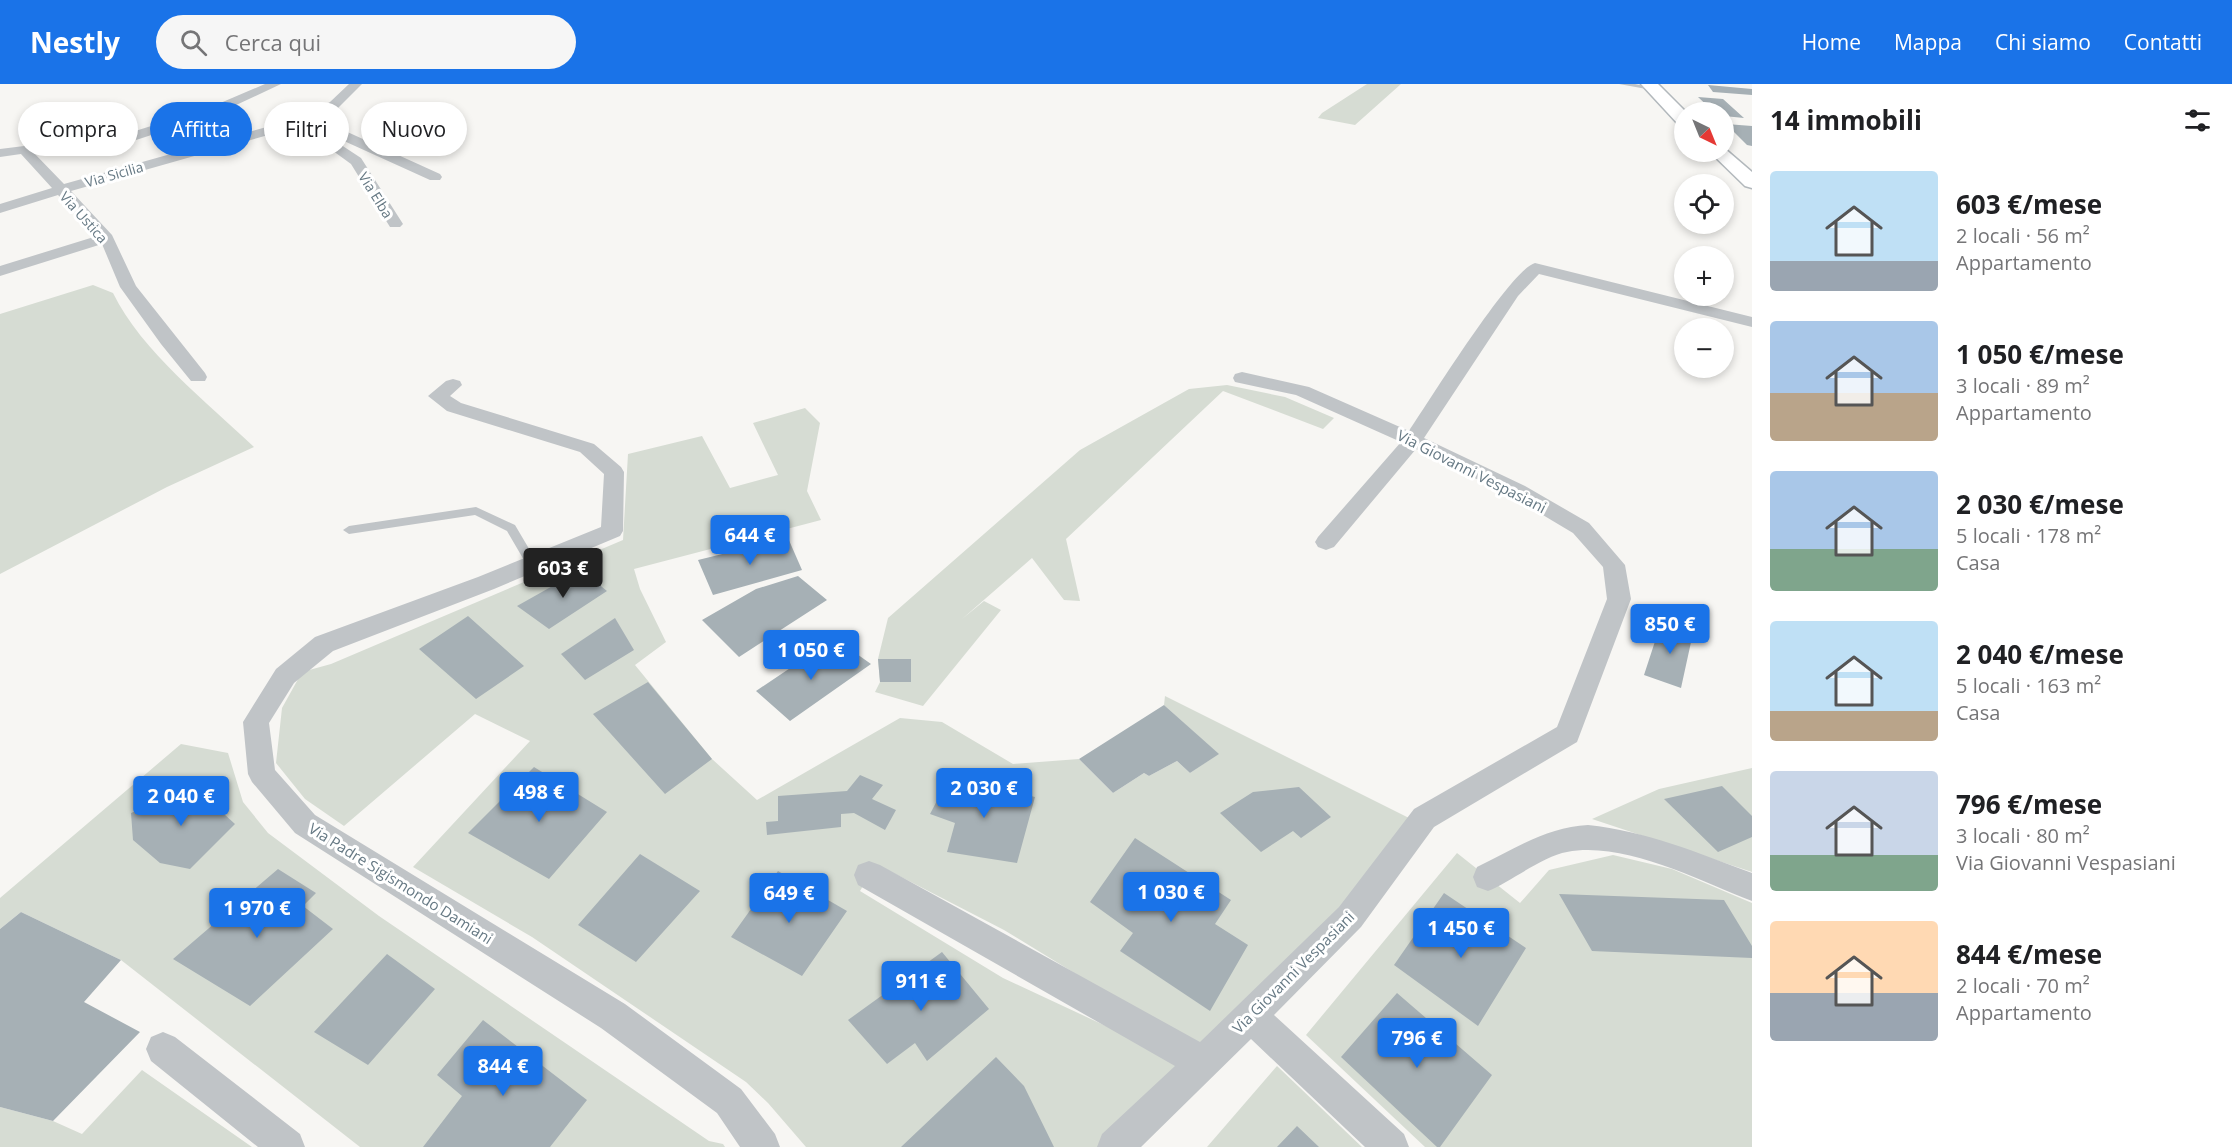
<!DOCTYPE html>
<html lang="it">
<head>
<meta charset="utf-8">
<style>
  :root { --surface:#fff; --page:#f6f6f6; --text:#202124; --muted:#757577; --accent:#1a73e8 }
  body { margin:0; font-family:"Open Sans",sans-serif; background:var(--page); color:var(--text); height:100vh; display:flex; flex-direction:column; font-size:22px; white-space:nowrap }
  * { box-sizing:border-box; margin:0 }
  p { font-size:20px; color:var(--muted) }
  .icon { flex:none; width:33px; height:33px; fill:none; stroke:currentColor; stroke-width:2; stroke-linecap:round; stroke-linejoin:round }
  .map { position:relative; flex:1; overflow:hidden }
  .details { display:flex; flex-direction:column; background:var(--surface); width:480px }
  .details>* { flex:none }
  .guide { position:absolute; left:18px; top:18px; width:570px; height:54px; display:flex; gap:12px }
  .needle { width:39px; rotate:137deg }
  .buttons { position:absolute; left:1674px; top:18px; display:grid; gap:12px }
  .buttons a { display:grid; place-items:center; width:60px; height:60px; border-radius:50%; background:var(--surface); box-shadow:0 3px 9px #0003; font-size:30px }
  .price { position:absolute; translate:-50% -51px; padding:0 14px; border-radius:6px; background:var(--accent); color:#fff; font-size:20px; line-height:39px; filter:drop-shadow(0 2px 3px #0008) }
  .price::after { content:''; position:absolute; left:50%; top:36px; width:18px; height:14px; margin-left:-9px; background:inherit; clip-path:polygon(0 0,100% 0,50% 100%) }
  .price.on { background:#222; color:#fff }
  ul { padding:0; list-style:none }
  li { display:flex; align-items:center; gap:18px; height:150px; padding:0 18px }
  li span { display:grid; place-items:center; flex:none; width:168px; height:120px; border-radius:6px; color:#555 }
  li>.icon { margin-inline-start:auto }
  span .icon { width:72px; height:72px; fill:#fffc; stroke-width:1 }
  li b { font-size:26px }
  h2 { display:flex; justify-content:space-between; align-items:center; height:72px; padding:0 18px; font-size:26px }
  .pill { padding:0 21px; border-radius:27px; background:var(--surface); box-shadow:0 3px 9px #0003; font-size:21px; line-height:54px }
  .pill.on { background:var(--accent); color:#fff }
  header { display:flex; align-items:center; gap:36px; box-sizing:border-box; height:84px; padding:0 30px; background:var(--accent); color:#fff }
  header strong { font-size:28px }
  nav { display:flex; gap:33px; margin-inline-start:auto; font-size:21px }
  .search { width:420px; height:54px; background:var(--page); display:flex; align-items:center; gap:15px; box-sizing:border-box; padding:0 21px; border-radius:33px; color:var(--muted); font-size:22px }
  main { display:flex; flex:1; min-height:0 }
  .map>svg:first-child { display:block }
</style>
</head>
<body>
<header>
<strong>Nestly</strong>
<div class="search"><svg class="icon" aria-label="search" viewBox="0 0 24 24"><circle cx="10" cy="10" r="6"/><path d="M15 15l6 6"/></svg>Cerca qui</div>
<nav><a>Home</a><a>Mappa</a><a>Chi siamo</a><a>Contatti</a></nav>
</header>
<main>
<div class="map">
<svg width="1752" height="1063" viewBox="0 0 1752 1063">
  <rect width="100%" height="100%" fill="#f7f6f3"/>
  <path fill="#d6dcd3" d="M1367,0H1401L1355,41L1318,34L1322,29Z
    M93,201L113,209C142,268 207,318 254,363L167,403L0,490V230Z
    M1227,301L1285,313L1334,334L1323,345L1223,307L1066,455L1080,517L1064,516L1032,474L962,535L984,517L1001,526L923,622L875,608L880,598L878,575L888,534L1080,366L1189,305Z
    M805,324L820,339L807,407L821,436L634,485L640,505L666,558L635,581L712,675L757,716L900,634L942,638L1013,680L1079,675L1113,709L1144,689L1149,692L1177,677L1190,689L1218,670L1164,621L1165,612L1409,734L1417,743L1210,972L1004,846L876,780L860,807L1003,894L1196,984L1115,1063H806L768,1019L746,998L532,853L413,783L530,657L475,630L344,742L305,715L276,679L282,624L302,588L331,580L623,456L628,370L702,352L730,404L778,391L753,339Z
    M181,660L228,669L243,718L268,749L379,832L709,1057L723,1060L725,1063H360L121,876L21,828L0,845V814Z
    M1752,684V788L1592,735L1659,705Z
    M1457,769L1520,819L1549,786L1613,771L1672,785L1752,819V1063H1425L1306,951Z
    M1277,982L1362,1063H1207Z
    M142,986L252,1063H0V1023L53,1037L82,1050Z"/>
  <path fill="#a6b0b5" d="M1708,1L1752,5V11L1713,8Z
    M1698,13L1723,15L1744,34L1724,32V28H1714Z
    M1726,40L1752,42V62L1747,61Z
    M788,454L802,486L713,511L698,476Z
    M581,486L607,507L549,545L517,522Z
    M798,492L827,516L739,573L702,536L756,505Z
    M468,532L524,582L476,615L419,565Z
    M615,534L634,566L585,596L561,570Z
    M1662,536L1693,549L1681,604L1644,591Z
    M847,563L871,580L790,637L756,607L817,566L828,576Z
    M878,575H911V598H880Z
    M648,598L712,675L665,710L593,630Z
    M1164,621L1219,670L1190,689L1177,677L1149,692L1144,689L1113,709L1079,675Z
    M534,683L607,728L549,795L468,749Z
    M860,691L883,701L872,715L896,726L885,746L854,729L841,730V743L767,751L766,738L778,737V712L847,707Z
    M950,692L1035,713L1017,779L947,768L955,739L930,730Z
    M199,701L224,712L214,721L235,740L190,785L160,779L133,756L131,729Z
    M1722,702L1752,732V753L1718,768L1664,715Z
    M1299,703L1331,733L1301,754L1293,747L1261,768L1220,729L1253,708Z
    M1135,754L1231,816L1215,840L1248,861L1210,927L1120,867L1133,849L1090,818Z
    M640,770L700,807L636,878L578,841Z
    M278,785L316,809L303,822L333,845L250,922L173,875Z
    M778,787L847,827L802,892L731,853Z
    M1444,809L1526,864L1478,942L1394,881Z
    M1559,810L1724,816L1752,862V874L1592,867Z
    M21,828L121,876L84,918L140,948L53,1037L0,1023V845Z
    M942,868L989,925L927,977L915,959L887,980L848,936Z
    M387,870L435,905L368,981L314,948Z
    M1397,909L1492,991L1440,1063H1437L1341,973Z
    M483,936L587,1016L550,1063H423L462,1012L437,991Z
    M996,973L1024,1002L1054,1063H901Z
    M1297,1042L1319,1063H1277Z"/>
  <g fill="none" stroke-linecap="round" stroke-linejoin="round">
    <g stroke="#b2b8bc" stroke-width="3">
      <path id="secondary" d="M1641,0H1658L1686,28H1684V41L1678,40Z
        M1724,64L1752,88V104L1745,102L1710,68H1724Z"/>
    </g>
    <path fill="#c0c4c7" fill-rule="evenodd" d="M1619,0H1635L1655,4L1652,6Z
      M476,423L515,441L538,480L536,483H528L507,447L475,431L349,450L343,446L349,442Z"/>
    <path fill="#c0c4c7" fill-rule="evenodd" d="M265,0H281L219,29L136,56L34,69L64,100L306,32L330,18L349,0H362L338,24L314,38L343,46L440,90L442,93L440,96H430L333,52L300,42L71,107L112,151L136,202L205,289L207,293L205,297H191L161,260L120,203L102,160L0,192V182L97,152L58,111L0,129V120L52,104L21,70L0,73V65L129,49L211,23Z
      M323,49L361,74L403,140L400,143H390L351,80L318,56L316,53Z
      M1535,179L1752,233V243L1539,190L1518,212L1424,354L1525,402L1589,439L1625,481L1631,515L1577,658L1434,743L1361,843L1274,931L1404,1050L1409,1063H1365L1251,955L1141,1063H1097L1102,1050L1175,982L858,801L854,791L858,781L869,777L880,781L1200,958L1339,823L1414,725L1557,643L1607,515L1603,483L1573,449L1511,412L1416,365L1334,463L1326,466L1318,463L1315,458L1318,453L1401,358L1296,311L1235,298L1233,294L1235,290L1242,288L1309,303L1409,347C1428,319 1511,185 1535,179Z
      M453,295L460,297L462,301L450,312L461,319L594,360L621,383L624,388L623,447L620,452L494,505L333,567L294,599L269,639L275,686L315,731L625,920L741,1005L775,1050L780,1063H740L717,1029L601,944L295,749L252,698L248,690L243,638L276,585L315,553L478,493L601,443L604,390L580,368L447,327L428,312L446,297Z
      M1588,741C1646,747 1698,769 1752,789V817C1699,797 1625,757 1567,768C1543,772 1512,797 1488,807L1477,803L1473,793L1477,783C1514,765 1547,743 1588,741Z
      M163,948L175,953L300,1050L305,1063H258L151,977L146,965L151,953Z"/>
    <use href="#secondary" fill="#fff" fill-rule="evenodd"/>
  </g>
  <g text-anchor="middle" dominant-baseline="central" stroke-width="6" stroke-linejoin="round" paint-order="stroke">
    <g font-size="14" fill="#667984" stroke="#fff">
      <text transform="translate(114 90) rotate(-16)">Via Sicilia</text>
      <text transform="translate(376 111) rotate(58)">Via Elba</text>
      <text transform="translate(84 133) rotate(48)">Via Ustica</text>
    </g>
    <g font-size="15" fill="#667984" stroke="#fff">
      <text transform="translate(1472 387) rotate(27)">Via Giovanni Vespasiani</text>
      <text transform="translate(401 799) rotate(32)">Via Padre Sigismondo Damiani</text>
      <text transform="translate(1293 888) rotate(-45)">Via Giovanni Vespasiani</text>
    </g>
  </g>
</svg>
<div class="buttons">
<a><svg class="needle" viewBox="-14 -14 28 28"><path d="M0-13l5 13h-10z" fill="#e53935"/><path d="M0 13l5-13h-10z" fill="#757577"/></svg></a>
<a><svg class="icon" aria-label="locate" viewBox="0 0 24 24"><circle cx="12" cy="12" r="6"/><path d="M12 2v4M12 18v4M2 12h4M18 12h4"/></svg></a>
<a>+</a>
<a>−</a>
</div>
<b class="price" style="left:750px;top:482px">644 €</b>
<b class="price on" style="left:563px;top:515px">603 €</b>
<b class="price" style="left:1670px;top:571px">850 €</b>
<b class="price" style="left:811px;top:597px">1 050 €</b>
<b class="price" style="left:984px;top:735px">2 030 €</b>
<b class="price" style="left:539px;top:739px">498 €</b>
<b class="price" style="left:181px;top:743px">2 040 €</b>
<b class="price" style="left:1171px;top:839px">1 030 €</b>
<b class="price" style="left:789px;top:840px">649 €</b>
<b class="price" style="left:257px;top:855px">1 970 €</b>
<b class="price" style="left:1461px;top:875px">1 450 €</b>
<b class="price" style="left:921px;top:928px">911 €</b>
<b class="price" style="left:1417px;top:985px">796 €</b>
<b class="price" style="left:503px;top:1013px">844 €</b>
<div class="guide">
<a class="pill">Compra</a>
<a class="pill on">Affitta</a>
<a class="pill">Filtri</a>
<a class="pill">Nuovo</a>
</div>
</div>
<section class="details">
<h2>14 immobili<svg class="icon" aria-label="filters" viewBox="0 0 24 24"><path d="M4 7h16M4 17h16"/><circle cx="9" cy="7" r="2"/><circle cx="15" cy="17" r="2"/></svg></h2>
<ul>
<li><span style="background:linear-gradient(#bfe0f5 75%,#9aa5b1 0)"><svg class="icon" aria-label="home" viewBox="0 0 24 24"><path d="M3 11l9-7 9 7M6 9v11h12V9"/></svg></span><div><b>603 €/mese</b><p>2 locali · 56 m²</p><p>Appartamento</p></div></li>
<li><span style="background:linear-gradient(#a9c7e8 60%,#b9a48a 0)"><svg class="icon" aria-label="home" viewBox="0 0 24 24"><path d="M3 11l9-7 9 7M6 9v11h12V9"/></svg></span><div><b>1 050 €/mese</b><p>3 locali · 89 m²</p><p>Appartamento</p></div></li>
<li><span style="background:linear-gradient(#a9c7e8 65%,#7fa58c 0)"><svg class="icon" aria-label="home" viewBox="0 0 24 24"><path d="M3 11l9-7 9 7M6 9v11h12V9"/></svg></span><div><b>2 030 €/mese</b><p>5 locali · 178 m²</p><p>Casa</p></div></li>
<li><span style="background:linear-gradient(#bfe0f5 75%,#b9a48a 0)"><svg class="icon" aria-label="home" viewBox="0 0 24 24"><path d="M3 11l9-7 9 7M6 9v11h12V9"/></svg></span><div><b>2 040 €/mese</b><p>5 locali · 163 m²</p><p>Casa</p></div></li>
<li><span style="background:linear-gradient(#c9d6e8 70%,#7fa58c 0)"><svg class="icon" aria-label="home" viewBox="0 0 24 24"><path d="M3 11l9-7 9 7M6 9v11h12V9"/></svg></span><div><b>796 €/mese</b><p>3 locali · 80 m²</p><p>Via Giovanni Vespasiani</p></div></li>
<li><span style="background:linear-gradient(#ffd9b3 60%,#9aa5b1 0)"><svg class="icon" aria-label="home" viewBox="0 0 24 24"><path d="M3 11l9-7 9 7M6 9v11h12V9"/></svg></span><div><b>844 €/mese</b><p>2 locali · 70 m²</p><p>Appartamento</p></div></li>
</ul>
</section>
</main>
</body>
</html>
